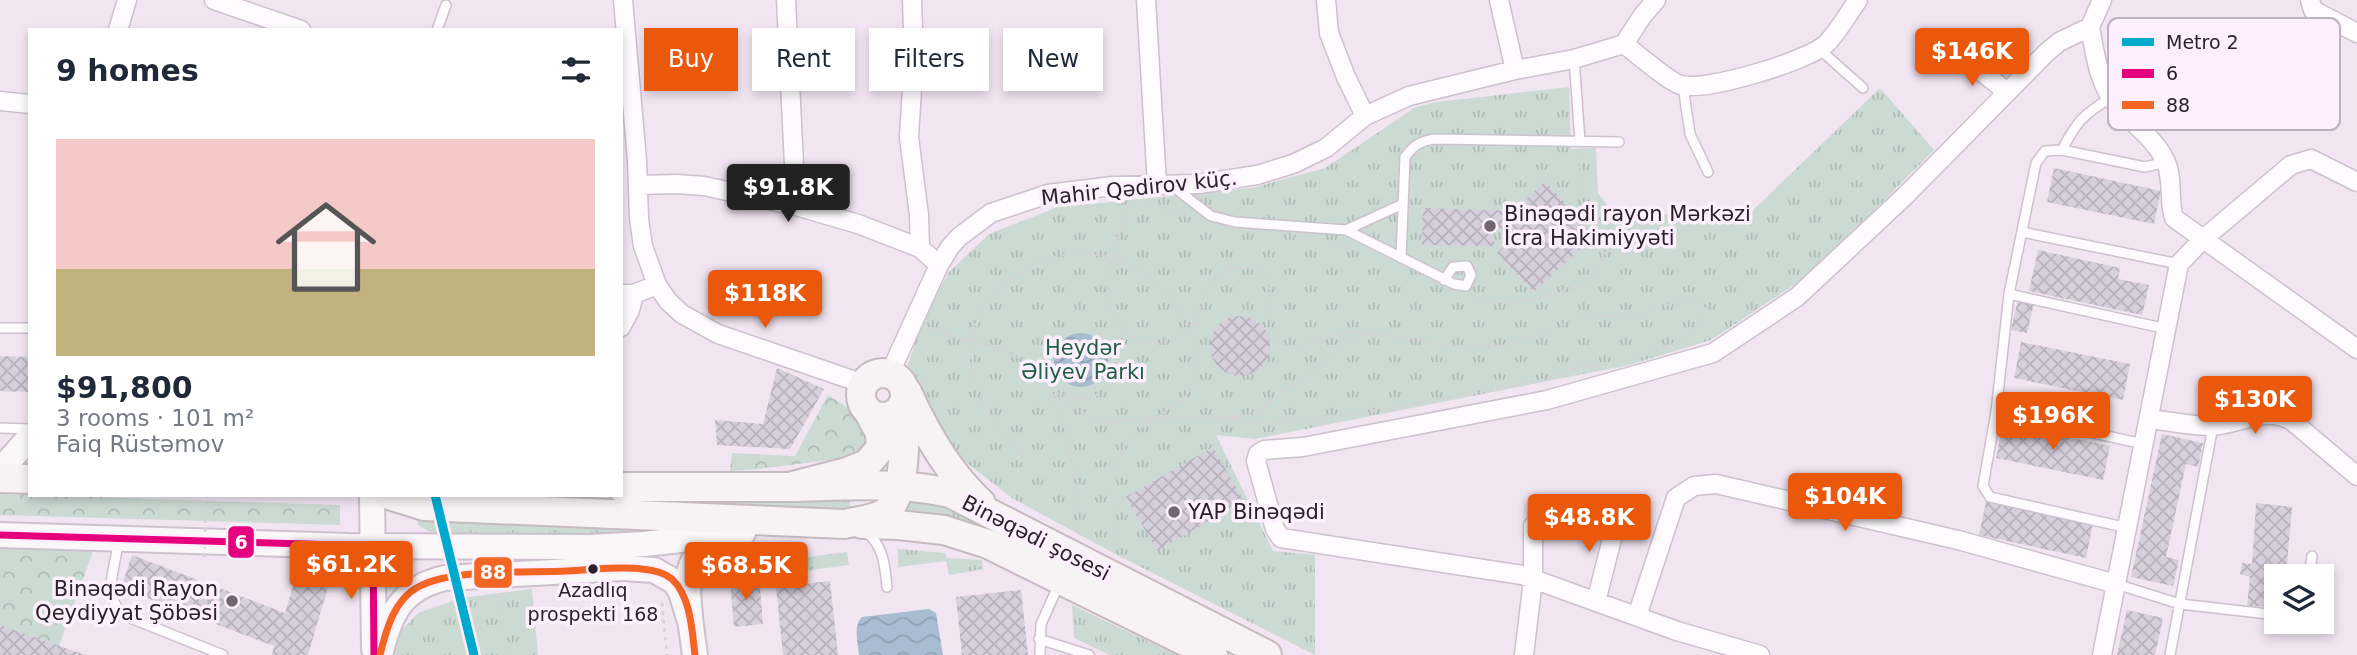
<!DOCTYPE html>
<html lang="en">
<head>
<meta charset="utf-8">
<style>
  :root { --surface:#fff; --page:#f2f2f3; --text:#1f2937; --muted:#747a83; --line:#e0e1e3; --accent:#ea580c }
  body { margin:0; font-family:"DejaVu Sans",sans-serif; background:var(--page); color:var(--text); height:100vh; display:flex; flex-direction:column; font-size:26px; white-space:nowrap }
  * { box-sizing:border-box; margin:0 }
  p { font-size:23px; color:var(--muted) }
  .icon { flex:none; width:38px; height:38px; fill:none; stroke:currentColor; stroke-width:2; stroke-linecap:round; stroke-linejoin:round }
  .map { position:relative; flex:1; overflow:hidden }
  .details { position:absolute; left:28px; top:28px; width:595px; height:469px; display:flex; flex-direction:column; background:var(--surface); border-radius:0px; box-shadow:0 4px 10px #0003 }
  .details>* { flex:none }
  .guide { position:absolute; left:644px; top:28px; width:665px; height:63px; display:flex; gap:14px }
  .buttons { position:absolute; left:2264px; top:564px; display:grid; gap:14px }
  .buttons a { display:grid; place-items:center; width:70px; height:70px; border-radius:0px; background:var(--surface); box-shadow:0 4px 10px #0003; font-size:35px }
  .price { position:absolute; translate:-50% -60px; padding:0 16px; border-radius:7px; background:var(--accent); color:#fff; font-size:23px; line-height:46px; filter:drop-shadow(0 2px 4px #0008) }
  .price::after { content:''; position:absolute; left:50%; top:42px; width:21px; height:16px; margin-left:-10px; background:inherit; clip-path:polygon(0 0,100% 0,50% 100%) }
  .price.current { background:#222; color:#fff }
  ul { padding:0; list-style:none }
  li { display:grid; align-content:center; gap:14px; height:371px; padding:0 28px }
  li+li { border-top:2px solid var(--line) }
  li span { display:grid; place-items:center; height:217px; border-radius:0px; color:#555 }
  li>.icon { margin-inline-start:auto }
  span .icon { width:126px; height:126px; fill:#fffc; stroke-width:1 }
  li b { font-size:30px }
  h2 { display:flex; justify-content:space-between; align-items:center; height:84px; padding:0 28px; font-size:30px }
  .pill { padding:0 24px; border-radius:0px; background:var(--surface); box-shadow:0 4px 10px #0003; font-size:24px; line-height:63px }
  .pill.current { background:var(--accent); color:#fff }
  .map>svg:first-child { display:block }
</style>
</head>
<body>
<div class="map">
<svg width="2357" height="655" viewBox="0 0 2357 655">
  <defs>
    <pattern id="grass-tufts" width="24" height="20" patternUnits="userSpaceOnUse" patternTransform="scale(1.75)"><rect width="24" height="20" fill="#ccdad4"/><path d="M3 7l-1-3M5 7V3M7 7l1-3M15 17l-1-3M17 17v-4M19 17l1-3" fill="none" stroke="#afbbb6"/></pattern>
    <pattern id="forest-crowns" width="20" height="18" patternUnits="userSpaceOnUse" patternTransform="scale(1.75)"><rect width="20" height="18" fill="#ccdad4"/><path d="M2 6a3 3 0 1 1 6 0M12 15a3 3 0 1 1 6 0" fill="none" stroke="#afbbb6"/></pattern>
    <pattern id="water-waves" width="16" height="10" patternUnits="userSpaceOnUse" patternTransform="scale(1.75)"><rect width="16" height="10" fill="#a8bcd2"/><path d="M0 5q4-4 8 0t8 0" fill="none" stroke="#91a1b4"/></pattern>
    <pattern id="building-cross-hatch" width="8" height="8" patternUnits="userSpaceOnUse" patternTransform="scale(1.75)"><rect width="8" height="8" fill="#d6d0dc"/><path d="M0 0l8 8M0 8l8-8" fill="none" stroke="#b8b2bd"/></pattern>
  </defs>
  <rect width="100%" height="100%" fill="#f1e5f1"/>
  <path fill="url(#grass-tufts)" d="M1569,87L1571,149L1596,148L1598,193L1614,214H1749L1880,88L1934,150L1812,273L1711,340L1629,365L1255,439L1216,435L1273,551L1315,555V655L1115,554L1012,498L958,456L913,385L908,364L921,326L948,273L989,234L1058,207L1252,188L1325,168L1416,107L1437,102Z
    M845,497L850,501L851,508L846,513L614,502Z
    M910,500L952,504L1016,538L957,521L906,514Z
    M416,516L708,526L647,536H506L431,532L419,526Z
    M898,549L945,553L947,558L982,560L983,569L949,575L946,561L898,567Z
    M847,552L849,565L773,575L771,562Z
    M532,589L538,655H392L403,629L418,613L461,598Z
    M1072,605L1177,655H1110L1074,638Z"/>
  <path fill="url(#forest-crowns)" d="M828,395L867,420L872,444L861,456L759,469L730,471L732,453L795,456Z
    M0,494L340,505V525L0,515Z
    M0,547L93,551L59,646L0,625Z"/>
  <path fill="url(#water-waves)" d="M1054 360a27 27 0 1 1 54 0a27 27 0 1 1-54 0Z
    M929,609L936,613L943,655H859C858,643 853,626 862,617Z"/>
  <path fill="url(#building-cross-hatch)" d="M2054,168L2161,191L2154,224L2047,202Z
    M1545,181L1594,236L1534,292L1497,253L1520,230H1494V246L1422,245L1423,208L1514,211Z
    M2038,250L2120,268L2118,279L2149,285L2142,315L2029,291Z
    M2018,299L2034,303L2027,333L2011,330Z
    M1210 346a30 30 0 1 1 60 0a30 30 0 1 1-60 0Z
    M2021,342L2130,364L2123,400L2014,378Z
    M0,356L30,357V392L0,391Z
    M777,368L824,389L790,449L717,445L715,420L763,424Z
    M2003,424L2110,446L2103,480L1996,458Z
    M2162,434L2203,443L2198,467L2186,464L2166,557L2179,560L2173,586L2131,577Z
    M1213,447L1244,501L1157,551L1126,497Z
    M1986,502L2093,524L2086,558L1979,535Z
    M2256,503L2292,507L2286,576H2277V607L2247,606L2250,577L2240,574L2242,563L2252,564Z
    M132,555L285,613L296,576L328,587L308,655H272L274,646L121,588Z
    M759,577L763,624L734,627L730,580Z
    M830,581L838,655H783L776,587Z
    M1021,590L1028,655H962L956,597Z
    M2127,610L2163,618L2155,655H2117Z
    M0,625L85,655H0Z"/>
  <g fill="none" stroke-linecap="round" stroke-linejoin="round">
    <g stroke="#ccc1cc" stroke-width="12">
      <path id="lane" d="M437,30L446,5
        M1818,48L1863,88
        M1574,59L1580,141
        M1683,86L1690,134L1708,172
        M2062,150C2077,121 2083,115 2110,98
        M1175,188L1211,216L1235,222L1346,230L1454,284L1466,286L1471,275L1467,266L1453,267L1444,280
        M1346,230L1403,204
        M2022,232L2179,264
        M1401,258L1405,157C1414,145 1420,141 1435,139L1619,142
        M2009,294L2167,329
        M0,328H30
        M1996,412L2144,444
        M0,428L30,429
        M2128,528L1990,497L1983,486L1996,412L2009,294L2036,163L2045,151L2062,150L2145,167L2166,162
        M866,532C884,546 885,567 887,587
        M118,541C116,569 101,593 123,615L223,655
        M2309,576L2312,556
        M2116,584L2180,604L2277,615
        M1039,639L1089,655
        M1040,655L1041,624L1059,584
        M2170,655L2213,426"/>
    </g>
    <g stroke="#ccc1cc" stroke-width="21">
      <path id="street" d="M214,0L301,30
        M623,0L637,160L639,219L643,246L657,285L668,301L682,314L718,334L864,384
        M786,0L796,206
        M912,0L914,57L909,137L919,215L920,248
        M1146,0L1157,185
        M1326,0L1329,33L1346,77L1365,116
        M1499,0L1515,70
        M2310,0L2313,10L2357,33
        M2090,27C2095,55 2099,87 2119,108C2135,126 2154,138 2165,160C2174,178 2168,200 2174,218L2357,349
        M118,30L127,0
        M1624,44C1636,53 1669,82 1681,85C1705,92 1808,61 1826,44C1838,32 1848,14 1858,0
        M1624,44L1643,15L1656,0
        M1961,55L2007,92
        M0,101L30,104
        M638,185L677,184L704,186L796,206L858,224L920,248L939,265
        M621,294H634L657,285
        M621,327L630,310L634,294
        M890,373L939,265L950,247L959,237L991,213L1048,194L1113,186L1199,184L1257,175L1293,164L1326,148L1365,116L1409,96L1515,70L1574,59L1624,44
        M2149,419C2169,421 2191,426 2211,426C2239,425 2264,405 2292,421L2357,476
        M1596,602L1618,515
        M1637,616L1676,498L1694,486L1716,484L1958,540L2116,584
        M1524,655L1533,579V526
        M1760,655L1677,631L1522,575L1281,538L1275,529L1256,461L1258,454L1264,450L1303,447L1547,400L1713,353L1797,297L1906,195L2046,53L2059,42L2090,27L2102,0
        M2102,655L2179,264L2202,240L2291,165L2311,159L2357,182"/>
    </g>
    <g stroke="#ccc1cc" stroke-width="28">
      <path id="secondary" d="M0,471L30,437
        M372,495L374,649
        M0,535L349,546L591,547L644,544L743,533
        M380,655C390,614 401,588 445,578L624,568L654,570L675,582L681,592L691,625
        M695,655C692,634 684,584 691,566C696,553 713,543 726,539"/>
    </g>
    <g stroke="#c6bac1" stroke-width="32">
      <path id="primary" d="M861 395a22 22 0 1 1 44 0a22 22 0 1 1-44 0Z
        M907,392C925,432 948,473 981,503
        M0,478L30,479
        M621,487H789L847,472L867,464L879,450L881,442L879,431L868,411
        M789,487C842,486 898,481 950,493L1267,655
        M389,495L424,506L845,524C857,521 872,520 883,514C909,500 904,424 905,396
        M862,524L898,525L944,530L988,544L1213,655"/>
    </g>
    <path stroke="#d5d1d5" stroke-width="2.5" stroke-dasharray="3.5 5" stroke-linecap="butt" d="M1144,203L1191,218
      M1130,204C1119,237 1094,288 1116,321C1122,331 1135,341 1146,343C1159,346 1181,339 1190,329C1210,303 1193,280 1235,269C1241,268 1249,266 1256,268C1275,276 1267,305 1271,322C1273,330 1278,338 1283,345L1293,349L1309,342L1345,332L1381,334L1454,347L1498,346L1534,336L1588,314L1632,318L1670,304L1696,300L1704,303L1706,311C1699,322 1692,334 1680,341C1671,347 1649,350 1637,355
      M1328,243L1352,249
      M1471,298L1484,303L1527,301L1585,285L1598,268L1608,247L1605,231L1585,198L1579,175L1580,153
      M928,328C943,333 958,339 974,343C984,345 996,346 1005,350C1073,380 1073,473 1080,535
      M1230,418L1267,425L1291,418L1314,420L1421,403L1545,379L1569,372L1581,366L1604,365
      M1023,453L1004,435L979,400L969,355L976,320L998,288L1028,265L1077,251L1111,257L1147,274L1172,297L1193,336L1196,375L1186,396L1158,417L1116,422L1094,420L1052,393L1089,400C1118,381 1123,375 1112,340L1093,329
      M1115,554L1111,491L1119,456L1134,432L1158,417L1230,418L1261,409L1361,333
      M350,567L351,588
      M500,596L506,655
      M662,603L667,655
      M475,655L468,600L490,597"/>
    <use href="#lane" stroke="#fdfbfd" stroke-width="9"/>
    <use href="#street" stroke="#fdfbfd" stroke-width="18"/>
    <use href="#secondary" stroke="#faf7f9" stroke-width="24"/>
    <use href="#primary" stroke="#f7f3f4" stroke-width="28"/>
    <path stroke="#d5d1d5" stroke-width="2.5" stroke-dasharray="3.5 5" stroke-linecap="butt" d="M204,557L207,495"/>
    <g stroke="#feeffe" stroke-width="12">
      <path id="bus-1" d="M0,535L373,546L374,655"/>
    </g>
    <g stroke="#feeffe" stroke-width="12">
      <path id="bus-2" d="M380,655C386,630 394,600 418,587C453,568 527,573 567,571C592,570 617,566 642,569C653,570 664,572 672,579C691,597 692,631 695,655"/>
    </g>
    <use href="#bus-1" stroke="#e5007d" stroke-width="7"/>
    <use href="#bus-2" stroke="#f26522" stroke-width="7"/>
    <g stroke="#feeffe" stroke-width="14">
      <path id="metro-1" d="M435,495L474,655"/>
    </g>
    <use href="#metro-1" stroke="#00a9ce" stroke-width="9"/>
  </g>
  <g fill="#706670" stroke="#feeffe" stroke-width="2.5">
    <circle cx="1490" cy="226" r="7"/>
    <circle cx="1174" cy="512" r="7"/>
    <circle cx="232" cy="601" r="7"/>
  </g>
  <circle fill="#2a212a" stroke="#feeffe" stroke-width="2.5" cx="593" cy="569" r="6"/>
  <g text-anchor="middle" dominant-baseline="central" stroke-width="7" stroke-linejoin="round" paint-order="stroke">
    <g font-size="19" fill="#2a212a" stroke="#feeffe">
      <text x="593" y="590">Azadlıq<tspan x="593" dy="24">prospekti 168</tspan></text>
    </g>
    <g font-size="21" fill="#2a212a" stroke="#feeffe">
      <text transform="translate(1139 188) rotate(-6)">Mahir Qədirov küç.</text>
      <text transform="translate(1036 538) rotate(27)">Binəqədi şosesi</text>
    </g>
    <g font-size="21" fill="#2a212a" stroke="#feeffe" text-anchor="start">
      <text x="1504" y="214">Binəqədi rayon Mərkəzi<tspan x="1504" dy="24">İcra Hakimiyyəti</tspan></text>
      <text x="1188" y="512">YAP Binəqədi</text>
      <text x="218" y="589" text-anchor="end">Binəqədi Rayon<tspan x="218" dy="24">Qeydiyyat Şöbəsi</tspan></text>
    </g>
    <g font-size="21" fill="#216143" stroke="#feeffe">
      <text x="1083" y="348">Heydər<tspan x="1083" dy="24">Əliyev Parkı</tspan></text>
    </g>
  </g>
  <rect x="2108" y="18" width="232" height="112" rx="10" fill="#feeffe" stroke="#beb1be" stroke-width="2"/>
  <rect x="2122" y="38" width="32" height="8" fill="#00a9ce"/>
  <rect x="2122" y="69" width="32" height="9" fill="#e5007d"/>
  <rect x="2122" y="101" width="32" height="8" fill="#f26522"/>
  <g font-size="19" fill="#2a212a">
    <text x="2166" y="49">Metro 2</text>
    <text x="2166" y="80">6</text>
    <text x="2166" y="112">88</text>
  </g>
  <g stroke="#feeffe" stroke-width="2.5">
    <rect x="227" y="525" width="28" height="34" rx="7" fill="#e5007d"/>
    <rect x="473" y="556" width="40" height="33" rx="7" fill="#f26522"/>
  </g>
  <g font-size="19" text-anchor="middle" font-weight="bold" fill="#fff">
    <text x="241" y="549">6</text>
    <text x="493" y="579">88</text>
  </g>
</svg>
<div class="buttons">
<a><svg class="icon" aria-label="layers" viewBox="0 0 24 24"><path d="M12 4l9 5-9 5-9-5zM3 14l9 5 9-5"/></svg></a>
</div>
<b class="price" style="left:1972px;top:88px">$146K</b>
<b class="price current" style="left:788px;top:224px">$91.8K</b>
<b class="price" style="left:765px;top:330px">$118K</b>
<b class="price" style="left:2255px;top:436px">$130K</b>
<b class="price" style="left:2053px;top:452px">$196K</b>
<b class="price" style="left:1845px;top:533px">$104K</b>
<b class="price" style="left:1589px;top:554px">$48.8K</b>
<b class="price" style="left:351px;top:601px">$61.2K</b>
<b class="price" style="left:746px;top:602px">$68.5K</b>
<div class="guide">
<a class="pill current">Buy</a>
<a class="pill">Rent</a>
<a class="pill">Filters</a>
<a class="pill">New</a>
</div>
<section class="details">
<h2>9 homes<svg class="icon" aria-label="filters" viewBox="0 0 24 24"><path d="M4 7h16M4 17h16"/><circle cx="9" cy="7" r="2"/><circle cx="15" cy="17" r="2"/></svg></h2>
<ul>
<li><span style="background:linear-gradient(#f6c9c9 60%,#c2b280 0)"><svg class="icon" aria-label="home" viewBox="0 0 24 24"><path d="M3 11l9-7 9 7M6 9v11h12V9"/></svg></span><div><b>$91,800</b><p>3 rooms · 101 m²</p><p>Faiq Rüstəmov</p></div></li>
</ul>
</section>
</div>
</body>
</html>
